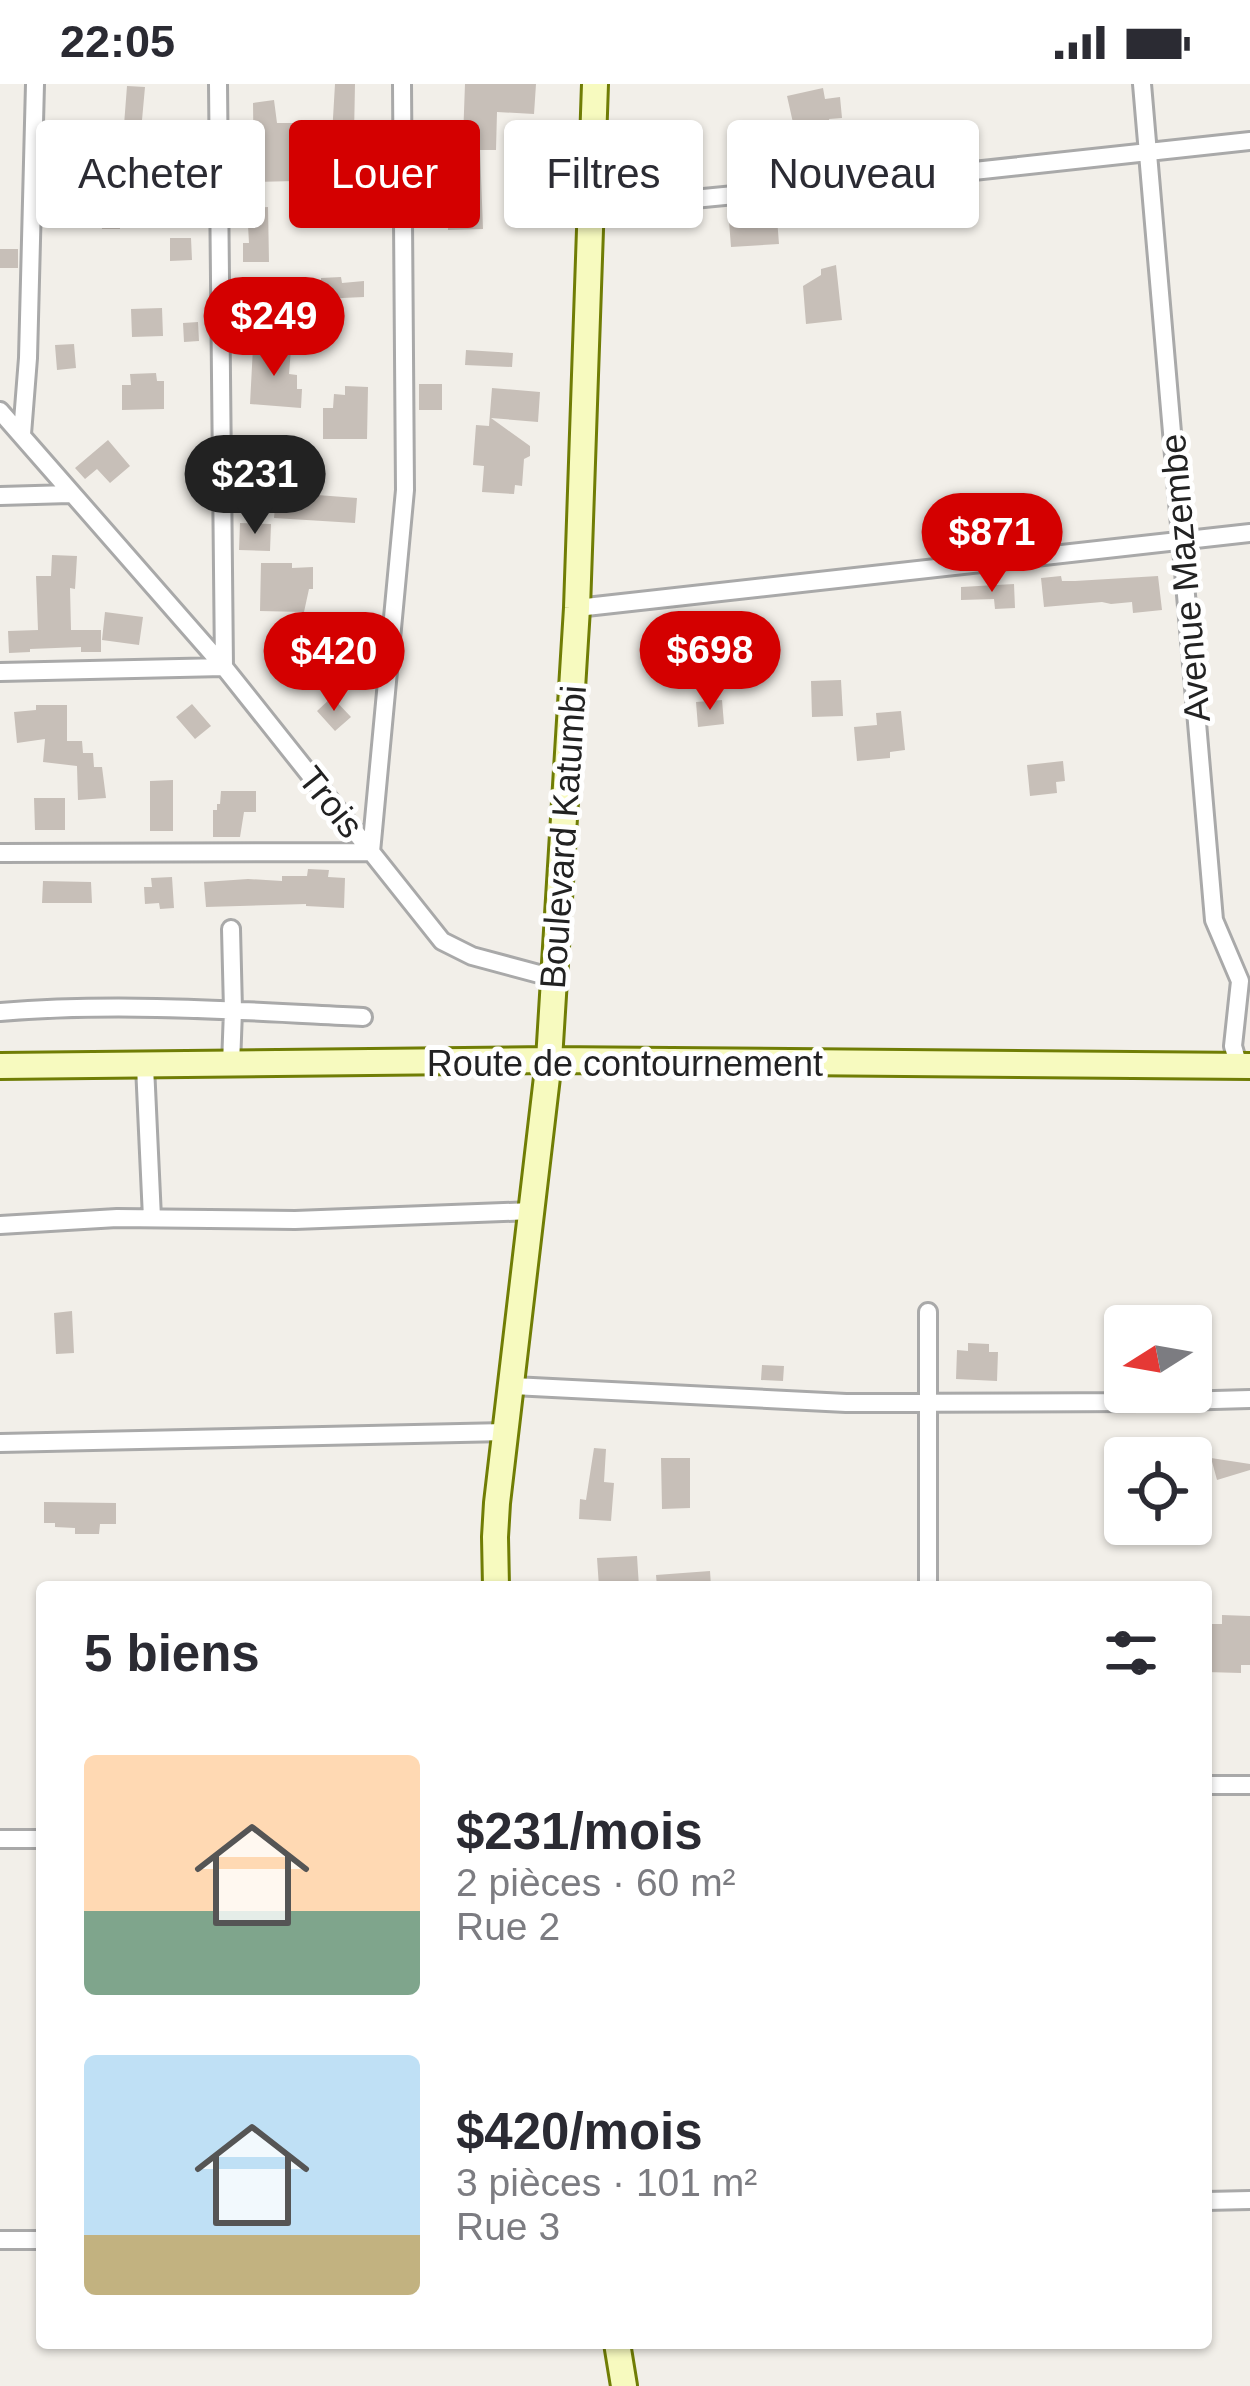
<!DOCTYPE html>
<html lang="fr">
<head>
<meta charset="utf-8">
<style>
  :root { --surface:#fff; --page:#f2f2f3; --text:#2b2b33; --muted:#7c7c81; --accent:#d40000 }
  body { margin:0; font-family:Helvetica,sans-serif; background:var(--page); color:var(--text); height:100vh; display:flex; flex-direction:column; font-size:45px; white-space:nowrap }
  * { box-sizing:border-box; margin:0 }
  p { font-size:39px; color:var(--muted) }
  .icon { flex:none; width:66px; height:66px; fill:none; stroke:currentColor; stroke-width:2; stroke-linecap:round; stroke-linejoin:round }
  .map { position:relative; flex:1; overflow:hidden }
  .drawer { position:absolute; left:36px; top:1497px; width:1176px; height:768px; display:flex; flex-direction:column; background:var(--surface); border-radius:12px; box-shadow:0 3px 9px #0004 }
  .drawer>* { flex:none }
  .guide { position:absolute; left:36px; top:36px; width:1179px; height:108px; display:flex; gap:24px }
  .needle { width:78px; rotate:259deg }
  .tools { position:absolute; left:1104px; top:1221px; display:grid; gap:24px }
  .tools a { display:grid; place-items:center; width:108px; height:108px; border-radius:12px; background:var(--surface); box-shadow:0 3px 9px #0004; font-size:60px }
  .price { position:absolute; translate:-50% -102px; padding:0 27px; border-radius:42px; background:var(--accent); color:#fff; font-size:39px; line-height:78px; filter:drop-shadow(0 3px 6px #0008) }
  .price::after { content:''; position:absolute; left:50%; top:72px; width:36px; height:27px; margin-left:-18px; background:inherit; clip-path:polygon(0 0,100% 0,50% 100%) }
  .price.selected { background:#222; color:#fff }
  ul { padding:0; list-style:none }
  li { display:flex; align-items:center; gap:36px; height:300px; padding:0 48px }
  li span { display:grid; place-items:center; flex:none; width:336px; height:240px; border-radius:12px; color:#555 }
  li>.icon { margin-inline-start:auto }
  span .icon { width:144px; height:144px; fill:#fffc; stroke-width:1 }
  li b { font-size:51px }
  h2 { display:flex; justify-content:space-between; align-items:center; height:144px; padding:0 48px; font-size:51px }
  .tag { padding:0 42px; border-radius:12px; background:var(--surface); box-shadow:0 3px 9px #0004; font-size:42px; line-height:108px }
  .tag.selected { background:var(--accent); color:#fff }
  .status { display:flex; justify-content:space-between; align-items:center; height:84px; padding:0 60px; background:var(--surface); direction:ltr }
  .status svg { height:33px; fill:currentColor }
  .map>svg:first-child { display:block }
</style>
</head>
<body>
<div class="status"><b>22:05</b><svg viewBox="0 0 49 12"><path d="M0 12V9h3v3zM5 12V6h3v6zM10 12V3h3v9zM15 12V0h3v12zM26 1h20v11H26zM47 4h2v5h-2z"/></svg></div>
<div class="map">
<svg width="1250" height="2302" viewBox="0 0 1250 2302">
  <rect width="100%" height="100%" fill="#f2efe9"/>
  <path fill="#c7bfb8" d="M335,0H355L354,51H332Z
    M465,0H536L534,30L497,28L496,66H480L483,145L448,146V136L416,134L415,85L446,86V82H462Z
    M127,2L145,3L141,47L160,48L159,65L130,63V54H123Z
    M823,4L825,15L840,13L842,34L829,35L835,63L800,70L787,12Z
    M274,16L277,39H299V79L335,76L337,96L254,98L253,19Z
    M61,45H83L81,103L58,102Z
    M205,73L206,111L181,112L180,74Z
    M365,91H390V131H366Z
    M101,123H119L120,145H102Z
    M268,123L269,178H243V159H249L247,124Z
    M777,134L779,160L731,163L729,137Z
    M170,154H191L192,176L170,177Z
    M0,165H18V184H0Z
    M836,181L842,236L806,240L803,202L821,191V185Z
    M341,193L342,199L364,197V213L321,215V194Z
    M162,224L163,252L132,253L131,225Z
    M198,238L199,257L184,258L183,239Z
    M74,260L76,284L57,286L55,261Z
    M253,263L291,265L289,290L297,291V305H302L301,324L250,320Z
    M466,266L513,269L512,283L465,281Z
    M156,289L157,297H164V325L122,326V301H131L130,290Z
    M419,300H442V326H419Z
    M345,302L368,303L367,355H323V324H333L334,310L345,311Z
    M492,304L540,308L538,338L491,334L530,362V372L524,375L522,402L515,401L514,410L482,408L484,382L473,381L476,341L489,342Z
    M108,356L130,382L110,399L97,385L85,395L75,384Z
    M280,370L318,374L315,407H318L317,411L357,414L355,439L274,434Z
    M240,439L271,440L270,467L239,466Z
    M52,471L77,472L75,505L70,504L71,546H101V568H81V563L30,565V568L9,569L8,547L38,546L36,492H51Z
    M261,479H292V484L313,483V505H309L304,528L260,527Z
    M1061,492L1062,497H1075L1158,492L1162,526L1133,529L1132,518L1111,520L1102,518L1044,523L1041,494Z
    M1014,500L1015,524L995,525L994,515L961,516V503Z
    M105,528L143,533L139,561L102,556Z
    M841,596L843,632L812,633L811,597Z
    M332,613L351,633L335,647L317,627Z
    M722,616L724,640L698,643L696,618Z
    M192,620L211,642L195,655L176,633Z
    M36,621H67V657H82L83,669H93L94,683H102L106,714L78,716L77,682L43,678L45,655L17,659L14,628L36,626Z
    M901,627L905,666L890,668V674L857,677L854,643L877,641L876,629Z
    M1063,677L1065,697L1056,698L1057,709L1030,712L1027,681Z
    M173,696V747H150V697Z
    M221,707H256V728H244L240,753H213V726H217V720H220Z
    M34,714H65V746H35Z
    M308,785L329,786L328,793L345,794L344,824L306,822V820L206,823L204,798L248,795L282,797V792H307Z
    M172,793L174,824L160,825L159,819L145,820L144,803H152L151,794Z
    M43,797L91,798L92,819H42Z
    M72,1227L74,1269L56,1270L54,1229Z
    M968,1259L989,1260V1268H998L997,1297L956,1295L957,1266L968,1267Z
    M762,1281L784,1282L783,1297L761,1296Z
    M594,1364L606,1365L604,1398L614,1399L611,1437L579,1435L580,1415L586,1416Z
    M661,1374H690V1424L662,1425Z
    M1211,1374L1250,1380V1386L1217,1396Z
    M44,1418L116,1419V1440H100L99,1450H75V1444L55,1443V1439H44Z
    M637,1472L639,1503H599L597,1474Z
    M710,1487L711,1503H657L656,1491Z
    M1222,1531L1250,1532V1581H1241V1589L1206,1588L1208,1540H1222Z"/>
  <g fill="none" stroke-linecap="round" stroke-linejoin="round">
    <g stroke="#a9a9a9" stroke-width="22">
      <path id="street" d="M1142,0L1214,836L1240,897L1233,962L1239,983
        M591,125L909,94L1250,57
        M0,327L224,583L442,857L472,872L554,894
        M22,350L28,274L35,0
        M0,412L70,410
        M577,524L1250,449
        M0,588L224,583L218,0
        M0,769L371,768L405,406L402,0
        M0,928C121,918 242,927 363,933
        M231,981L233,926L231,845
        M145,982L152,1134
        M0,1141L117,1134L295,1136L532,1127
        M513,1302L846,1319L1143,1318L1250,1315
        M0,1359L506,1348
        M928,1503V1228
        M1206,1701H1250
        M0,1755H42
        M1206,2117L1250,2116
        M0,2156H42"/>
    </g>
    <g stroke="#707d05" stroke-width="30">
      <path id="secondary" d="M0,982L549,976L1250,982
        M496,1503L495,1453L497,1419L549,976L577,524L595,0
        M617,2259L624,2302"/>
    </g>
    <use href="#street" stroke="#fff" stroke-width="16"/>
    <use href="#secondary" stroke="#f7fabf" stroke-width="24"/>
  </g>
  <g text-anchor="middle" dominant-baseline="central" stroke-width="10" stroke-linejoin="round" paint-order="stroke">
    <g font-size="36" fill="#222" stroke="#fff">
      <text transform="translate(1185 494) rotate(-95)">Avenue Mazembe</text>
      <text transform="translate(331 718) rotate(51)">Trois</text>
      <text transform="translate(563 753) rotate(-86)">Boulevard Katumbi</text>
      <text x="625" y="979">Route de contournement</text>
    </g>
  </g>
</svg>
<div class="tools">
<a><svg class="needle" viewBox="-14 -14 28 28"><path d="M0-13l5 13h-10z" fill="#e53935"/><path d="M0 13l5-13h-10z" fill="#7c7c81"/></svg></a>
<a><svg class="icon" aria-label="locate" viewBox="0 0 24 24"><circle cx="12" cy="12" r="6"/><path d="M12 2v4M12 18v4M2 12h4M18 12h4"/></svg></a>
</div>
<b class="price" style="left:274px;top:295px">$249</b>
<b class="price selected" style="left:255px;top:453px">$231</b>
<b class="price" style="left:992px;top:511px">$871</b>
<b class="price" style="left:710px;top:629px">$698</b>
<b class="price" style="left:334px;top:630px">$420</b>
<div class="guide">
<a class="tag">Acheter</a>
<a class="tag selected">Louer</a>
<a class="tag">Filtres</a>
<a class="tag">Nouveau</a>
</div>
<section class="drawer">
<h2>5 biens<svg class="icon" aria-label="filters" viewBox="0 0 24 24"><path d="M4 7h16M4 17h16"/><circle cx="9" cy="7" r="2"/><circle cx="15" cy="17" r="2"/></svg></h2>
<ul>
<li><span style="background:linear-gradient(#ffd9b3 65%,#7fa58c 0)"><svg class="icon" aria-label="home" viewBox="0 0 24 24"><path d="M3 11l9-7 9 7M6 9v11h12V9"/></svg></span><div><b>$231/mois</b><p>2 pièces · 60 m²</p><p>Rue 2</p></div></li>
<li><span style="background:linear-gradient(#bfe0f5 75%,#c2b280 0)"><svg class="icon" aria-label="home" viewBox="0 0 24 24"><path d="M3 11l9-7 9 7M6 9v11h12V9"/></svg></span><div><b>$420/mois</b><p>3 pièces · 101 m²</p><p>Rue 3</p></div></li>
</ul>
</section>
</div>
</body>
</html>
